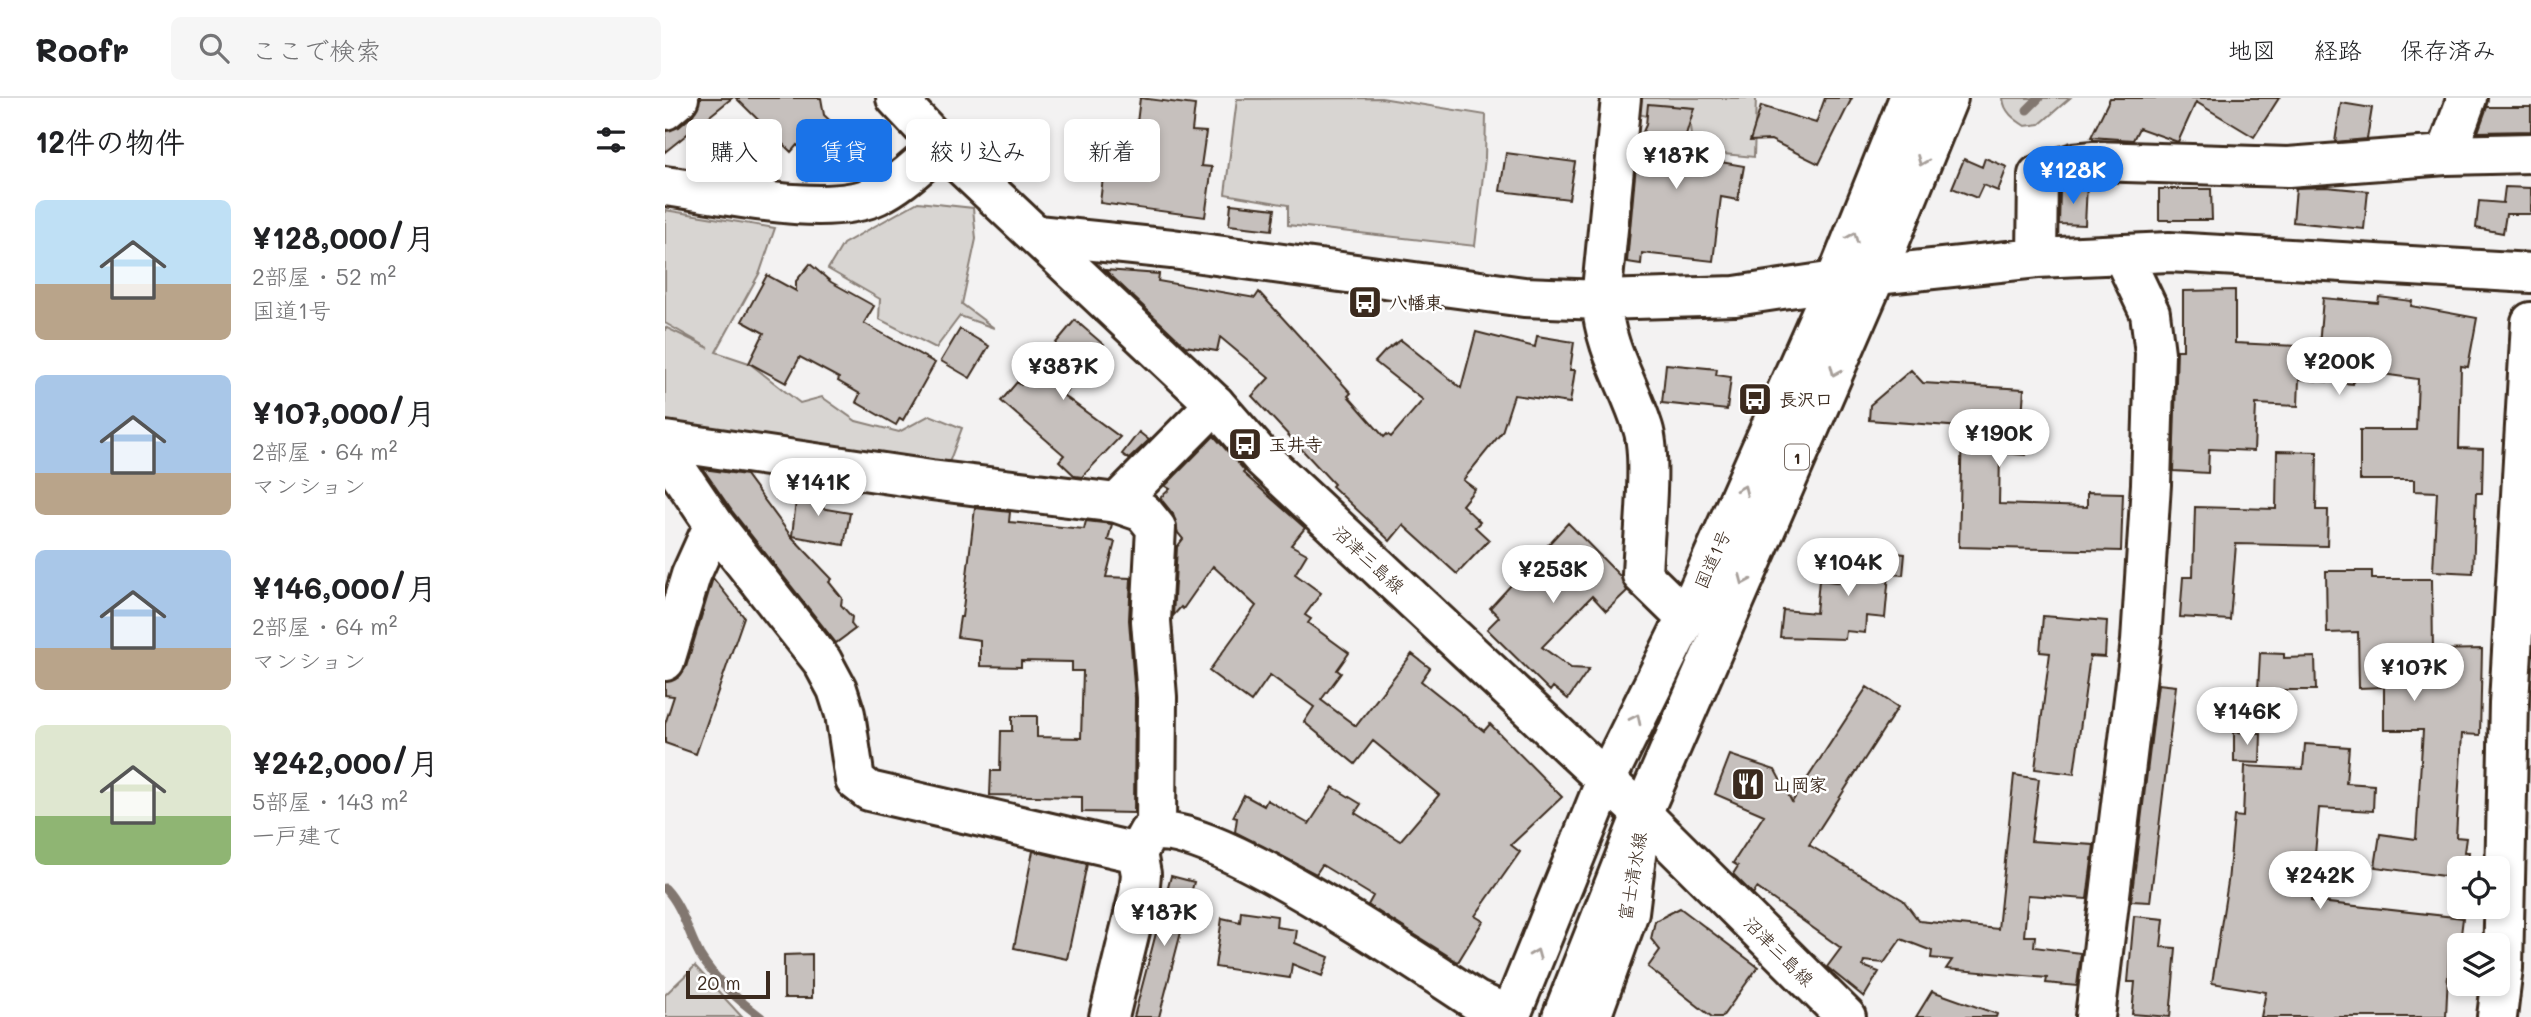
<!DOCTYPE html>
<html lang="ja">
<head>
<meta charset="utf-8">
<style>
  :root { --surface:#fff; --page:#f6f6f6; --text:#202124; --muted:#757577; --line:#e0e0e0; --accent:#1a73e8 }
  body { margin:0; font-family:Mali,"Klee One",sans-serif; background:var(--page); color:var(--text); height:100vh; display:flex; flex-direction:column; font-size:26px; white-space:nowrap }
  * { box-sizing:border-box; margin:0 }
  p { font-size:23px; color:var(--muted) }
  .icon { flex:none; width:38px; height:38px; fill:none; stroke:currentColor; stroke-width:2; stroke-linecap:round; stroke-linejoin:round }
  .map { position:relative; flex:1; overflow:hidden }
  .sheet { display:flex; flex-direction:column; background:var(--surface); width:665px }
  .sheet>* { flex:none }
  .banner { position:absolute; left:21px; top:21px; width:665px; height:63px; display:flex; gap:14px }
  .controls { position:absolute; left:1782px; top:758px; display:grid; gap:14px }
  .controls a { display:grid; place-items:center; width:63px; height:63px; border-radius:10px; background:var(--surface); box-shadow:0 4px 10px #0003; font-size:35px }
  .scale { position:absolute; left:21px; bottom:18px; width:84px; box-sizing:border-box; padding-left:7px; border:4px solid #3b2a1e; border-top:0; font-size:19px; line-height:24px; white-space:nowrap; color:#3b2a1e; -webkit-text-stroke:5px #fff; paint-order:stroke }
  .price { position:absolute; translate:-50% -60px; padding:0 16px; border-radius:24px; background:#fff; color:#222; font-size:23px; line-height:46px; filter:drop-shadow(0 2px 4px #0008) }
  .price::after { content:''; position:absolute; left:50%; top:42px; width:21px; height:16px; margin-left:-10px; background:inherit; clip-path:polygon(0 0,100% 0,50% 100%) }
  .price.selected { background:var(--accent); color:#fff }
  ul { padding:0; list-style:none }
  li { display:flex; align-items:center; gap:21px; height:175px; padding:0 35px }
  li span { display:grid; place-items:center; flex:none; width:196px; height:140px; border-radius:10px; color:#555 }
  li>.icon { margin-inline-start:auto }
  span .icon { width:84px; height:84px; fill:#fffc; stroke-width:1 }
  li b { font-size:30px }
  h2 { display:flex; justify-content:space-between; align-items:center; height:84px; padding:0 35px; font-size:30px }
  .chip { padding:0 24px; border-radius:10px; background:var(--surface); box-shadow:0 4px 10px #0003; font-size:24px; line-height:63px }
  .chip.selected { background:var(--accent); color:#fff }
  header { display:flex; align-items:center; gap:42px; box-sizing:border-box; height:98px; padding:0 35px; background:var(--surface); border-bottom:2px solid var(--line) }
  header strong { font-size:33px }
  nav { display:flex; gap:38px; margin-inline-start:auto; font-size:24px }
  .search { width:490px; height:63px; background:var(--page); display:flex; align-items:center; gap:18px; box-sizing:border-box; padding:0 24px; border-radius:10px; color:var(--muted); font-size:26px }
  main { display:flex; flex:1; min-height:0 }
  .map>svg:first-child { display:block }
</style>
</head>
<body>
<header>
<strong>Roofr</strong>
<div class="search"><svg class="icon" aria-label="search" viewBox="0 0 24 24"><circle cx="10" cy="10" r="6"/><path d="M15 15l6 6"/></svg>ここで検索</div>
<nav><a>地図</a><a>経路</a><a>保存済み</a></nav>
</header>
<main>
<section class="sheet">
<h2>12件の物件<svg class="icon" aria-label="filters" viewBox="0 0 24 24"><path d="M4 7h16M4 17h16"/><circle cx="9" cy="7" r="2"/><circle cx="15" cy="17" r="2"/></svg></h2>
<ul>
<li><span style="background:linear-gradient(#bfe0f5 60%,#b9a48a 0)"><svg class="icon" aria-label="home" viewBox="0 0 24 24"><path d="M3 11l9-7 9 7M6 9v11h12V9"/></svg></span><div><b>¥128,000/月</b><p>2部屋 · 52 m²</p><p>国道1号</p></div></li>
<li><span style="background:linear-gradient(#a9c7e8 70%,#b9a48a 0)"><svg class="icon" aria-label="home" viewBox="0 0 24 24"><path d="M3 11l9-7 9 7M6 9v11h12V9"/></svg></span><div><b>¥107,000/月</b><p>2部屋 · 64 m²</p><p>マンション</p></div></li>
<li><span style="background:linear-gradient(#a9c7e8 70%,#b9a48a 0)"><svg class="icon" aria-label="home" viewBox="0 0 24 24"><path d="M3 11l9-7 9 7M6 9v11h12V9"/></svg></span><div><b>¥146,000/月</b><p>2部屋 · 64 m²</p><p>マンション</p></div></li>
<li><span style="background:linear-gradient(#dfe7d0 65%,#8fb573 0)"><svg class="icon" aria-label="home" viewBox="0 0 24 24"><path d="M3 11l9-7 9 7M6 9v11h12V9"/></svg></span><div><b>¥242,000/月</b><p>5部屋 · 143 m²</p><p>一戸建て</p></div></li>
</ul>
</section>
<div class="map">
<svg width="1866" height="919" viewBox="0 0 1866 919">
  <rect width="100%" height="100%" fill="#f3f2f2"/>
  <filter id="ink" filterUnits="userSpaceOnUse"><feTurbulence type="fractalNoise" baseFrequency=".0143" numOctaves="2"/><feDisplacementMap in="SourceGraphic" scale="14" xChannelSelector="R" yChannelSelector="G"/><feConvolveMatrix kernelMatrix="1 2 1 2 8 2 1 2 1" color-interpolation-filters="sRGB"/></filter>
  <g filter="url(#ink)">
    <path fill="#d8d5d2" stroke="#8a8078" stroke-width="2" d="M716,0L821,17L820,60L810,148L623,127V107L560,96L572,1Z
      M975,0H1091L1089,59L1027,53L1025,26L972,16Z
      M1338,0H1405L1375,26L1360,28C1349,21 1339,14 1338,0Z
      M253,104L308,110L311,141L297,206L329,230L295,218L271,250L214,221L215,201L163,171L178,146Z
      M0,112L110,130L95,174L51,254L84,265L135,305L157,299L191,323L234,334L265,317L297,330L277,383L7,332L0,322V229L44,250L0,225Z
      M30,868L77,919H0V897Z"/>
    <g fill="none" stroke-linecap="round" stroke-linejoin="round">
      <path stroke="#827770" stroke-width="9" d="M1362,12L1374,0
        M0,790C18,809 23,835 35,857C51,883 72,901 96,919"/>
    </g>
    <path fill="#c6c0bd" stroke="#3b2a1e" stroke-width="2" d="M35,0H67L0,54V33L14,29L28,17Z
      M71,0H156L159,17L192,48L166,77L132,47L126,54Z
      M475,0L530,7L527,33L541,34L536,68L547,69L540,119L435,105L440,62L467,66Z
      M1160,0H1187L1154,66L1106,42L1085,43L1096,8L1151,25Z
      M1445,0H1614L1589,39L1531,4L1513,44L1474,30L1468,42L1426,39Z
      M1676,5L1707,10L1702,41L1670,44Z
      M983,6L1029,10L1015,57L1079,68L1073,102L1056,99L1048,163L977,155L976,166L962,164L973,45L981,27Z
      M1822,9H1866V33L1813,34Z
      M841,55L910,64L904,101L835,93Z
      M1320,60L1342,69L1333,93L1318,87L1312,100L1287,90L1299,61L1317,69Z
      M1422,86L1420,127L1394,126L1395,93Z
      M1661,89L1703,93L1699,131L1628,124L1631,90Z
      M1840,89L1866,90V116H1841L1838,135L1811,130L1814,103L1838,105Z
      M1494,91H1546L1547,122H1494Z
      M566,106L610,111L607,132L564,127Z
      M145,166L166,184L209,208L199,225L270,265L238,322L235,320L231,327L191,304L195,296L173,283L174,280L135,259L121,285L84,265L99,235L77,223L102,177L131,193V183Z
      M440,172L494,176L493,183L590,200L594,194L686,295L683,298L719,339L722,336L726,339L758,302L710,264L720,253L736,242L796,290L811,234L870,249L872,238L909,244L905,272H910L905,305L849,297L837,334L798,382L810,391L797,407L815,424L810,429L824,442L792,476L738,427L725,443L667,388L669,386L587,298L604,280L555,239L552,253L520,248Z
      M1570,192V245L1654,249L1658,200L1713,205L1714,199L1747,203L1746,208L1812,220L1803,269L1796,268L1794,350L1818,351L1817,395H1811L1808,475L1768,473L1772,394L1749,393V382H1695V332H1751L1753,281L1689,272L1688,286L1634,281L1633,308L1591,306L1589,353L1544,351L1543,375L1508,373L1512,252H1518V193Z
      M410,222L439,247L398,297L455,339L417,379L410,378L394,363L399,357L336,303L352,284L356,287Z
      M295,231L324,248L305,280L276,263Z
      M1001,266L1052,271L1051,277L1066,279L1062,312L997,305Z
      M1246,272L1258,285L1359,291L1357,320L1365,321L1361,357L1335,355L1334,406L1422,409V394L1458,395L1456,453L1294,449L1297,329L1204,322L1205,307Z
      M474,334L484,342L464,361L457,356Z
      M549,338L580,373L578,375L640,430L626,447L642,456L630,476L656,495L640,517L646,521L643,525L684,555L672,572L676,575L656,602L691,628L747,556L765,570L756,583L819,633L825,626L897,699L846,747L855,754L810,818L818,823L793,864L703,807L708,798L657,767L651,776L570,734L572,720L568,719L579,697L599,708L602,702L644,726L668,689L696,706L690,715L735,743L774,697L708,643L690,666L639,624L649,609L605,577L586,604L544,573L591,508L548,468L518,511L516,509L508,518L512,449L518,441L513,435L508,416L495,400L505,391L500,388Z
      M1612,353L1652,354L1651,412H1663L1662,448L1571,446L1565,522L1515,519L1518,479H1528L1530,409L1611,411Z
      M38,371L81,377L126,438L167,481L164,484L177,500L176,507L187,519L186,526L190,531L171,545L67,413Z
      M133,385L157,388L155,410L185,415L179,447L127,438Z
      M310,410L345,414L344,424L419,431L421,423L447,426L443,442L450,444L441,479L466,480L464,522L470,600L469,715L417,714V699L325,697L326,673H335L336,633H347V618H372V639L416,640L418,573H407V564L356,563V569L315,568V542L292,539L295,519H297Z
      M903,425L956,479L962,493L941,513L927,498L877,549L906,570L924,571L903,601L888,589L885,593L822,531L834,519L825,510Z
      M1181,450L1240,456L1238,477L1224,476L1220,520L1201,518L1200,535L1181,533L1180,541L1115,539L1118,512L1151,515L1154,482L1178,485Z
      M1661,473H1707V481H1767L1768,552L1817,551L1815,637L1797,636L1791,739L1801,740L1799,754H1804L1802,770H1794V780L1710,769L1715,736L1751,741L1758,632H1719V589L1694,590L1693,534L1662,535Z
      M48,480L79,519L31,656L0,645V626L9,598L0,597V584L14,579L21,569Z
      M1378,518L1442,523L1440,559L1425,558L1409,676L1370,671L1385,555L1375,554Z
      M1595,555L1619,556V560L1650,559L1651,592H1593Z
      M1493,586L1511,588L1485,804L1466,803Z
      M1202,589L1233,609L1144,747L1238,802L1254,823L1333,831L1349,677L1374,681L1366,743L1429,747L1422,801L1363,797L1359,838H1370L1369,849L1416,855L1412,888L1381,885L1382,880L1281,871L1287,862L1266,860L1267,853L1236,841L1219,865L1199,863L1198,868L1214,874L1199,899L1162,869L1176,850L1092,790L1088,796L1068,776L1073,768L1068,765L1099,717L1050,696L1065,657L1110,672L1127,704Z
      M1569,634L1596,635L1595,665L1569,664Z
      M1640,646L1684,649L1681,685L1709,687L1708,713L1654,710L1646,803L1798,820L1794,853L1784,852L1781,919H1596L1601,894L1547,885L1563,784L1569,718L1578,719L1580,668L1638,671Z
      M368,753L422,766L402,861L349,850Z
      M506,778L529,784L494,919H469Z
      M1015,810L1093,869L1057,919H1047L983,869L995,852L986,841L990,823Z
      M576,813L612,818L611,829L632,832L630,845L664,859L657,878L627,866L625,880L550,869L557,820L575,824Z
      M1469,818L1499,821L1496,849L1511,850L1505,919L1467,916L1470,884H1463Z
      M147,856V900H119V857Z
      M1267,893L1332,916L1331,919H1251Z"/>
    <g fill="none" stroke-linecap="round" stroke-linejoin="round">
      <g stroke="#3b2a1e" stroke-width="44">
        <path id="minor" d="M956,0L936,202C941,256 963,282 978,330C988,361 978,441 977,477L1021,520
          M0,12L14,0
          M1781,57L1802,0
          M0,88C56,95 162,121 212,97C236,86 256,65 276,48
          M372,137L507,151L859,199L936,202L1070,198L1211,177L1372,160L1504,154L1866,175
          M1372,160L1373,77L1409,65L1429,63L1623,69L1781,57L1866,55
          M0,343L266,382L452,405L478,414L491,430L486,523L492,599L491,732
          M0,354L49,426L157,563L172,591L180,616L190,682L204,693L472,755L483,735C539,718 755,866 810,902L846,918
          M452,405L550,306
          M0,563L26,477L49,426
          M444,919L474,796L476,776L472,755
          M1430,919L1476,543L1486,386L1490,255L1485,215L1457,156
          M1832,919L1838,870L1844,605L1866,224"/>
      </g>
      <g stroke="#3b2a1e" stroke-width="44">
        <path id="major" d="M231,0L276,48L550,306L598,361L977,716L1181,919
          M926,919L964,814L973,742"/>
      </g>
      <g stroke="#3b2a1e" stroke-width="44">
        <path id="highway" d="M845,919L941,682L1021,520L1170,184L1244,0
          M897,919L977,716L1211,177L1283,0"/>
      </g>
      <use href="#minor" stroke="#fff" stroke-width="38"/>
      <use href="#major" stroke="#fff" stroke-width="38"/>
      <use href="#highway" stroke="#fff" stroke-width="38"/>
    </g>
    <defs><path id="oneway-chevron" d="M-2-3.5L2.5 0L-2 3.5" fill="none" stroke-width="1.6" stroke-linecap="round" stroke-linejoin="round" transform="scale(1.75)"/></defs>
    <g stroke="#a79f9a">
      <use href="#oneway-chevron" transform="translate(1257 63) rotate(112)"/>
      <use href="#oneway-chevron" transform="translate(1188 139) rotate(-68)"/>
      <use href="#oneway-chevron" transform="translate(1170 273) rotate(113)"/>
      <use href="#oneway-chevron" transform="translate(1078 392) rotate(-66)"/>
      <use href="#oneway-chevron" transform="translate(1079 482) rotate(113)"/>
      <use href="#oneway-chevron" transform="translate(971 621) rotate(-64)"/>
      <use href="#oneway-chevron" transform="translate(871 856) rotate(-68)"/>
    </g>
  </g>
  <defs>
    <g id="bus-square" transform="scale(1.75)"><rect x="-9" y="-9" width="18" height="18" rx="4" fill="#3b2a1e" stroke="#fff"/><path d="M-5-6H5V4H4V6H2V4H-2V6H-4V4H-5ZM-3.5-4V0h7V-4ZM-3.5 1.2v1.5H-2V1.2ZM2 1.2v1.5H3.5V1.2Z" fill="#fff"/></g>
    <g id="restaurant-square" transform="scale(1.75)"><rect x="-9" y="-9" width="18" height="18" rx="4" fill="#3b2a1e" stroke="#fff"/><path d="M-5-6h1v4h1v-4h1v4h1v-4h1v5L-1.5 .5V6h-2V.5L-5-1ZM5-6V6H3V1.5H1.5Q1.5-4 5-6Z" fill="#fff"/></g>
  </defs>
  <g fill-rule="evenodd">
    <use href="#bus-square" x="700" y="204"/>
    <use href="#bus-square" x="1090" y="301"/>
    <use href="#bus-square" x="580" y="346"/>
    <use href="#restaurant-square" x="1083" y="686"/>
  </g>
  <g text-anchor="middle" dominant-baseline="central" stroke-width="5" stroke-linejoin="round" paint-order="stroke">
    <rect fill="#fff" stroke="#766a62" stroke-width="2" x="1120" y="346.5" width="24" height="25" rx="5"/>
    <g font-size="16" font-weight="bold" fill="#3b2a1e">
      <text x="1132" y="359">1</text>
    </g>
    <g font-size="18" font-weight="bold" fill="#3b2a1e" stroke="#fff" text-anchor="start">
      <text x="724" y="204">八幡東</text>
      <text x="1114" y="301">長沢口</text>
      <text x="604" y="346">玉井寺</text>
      <text x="1108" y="686">山岡家</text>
    </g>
    <g font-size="18" fill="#3b2a1e" stroke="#fff">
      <text transform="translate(704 461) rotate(43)">沼津三島線</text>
      <text transform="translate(1047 461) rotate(-66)">国道1号</text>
      <text transform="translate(967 778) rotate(-80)">富士清水線</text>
      <text transform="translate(1114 853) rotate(45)">沼津三島線</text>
    </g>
  </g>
</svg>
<div class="controls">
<a><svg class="icon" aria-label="locate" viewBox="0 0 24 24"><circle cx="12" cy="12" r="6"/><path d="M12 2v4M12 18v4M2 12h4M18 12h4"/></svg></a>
<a><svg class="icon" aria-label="layers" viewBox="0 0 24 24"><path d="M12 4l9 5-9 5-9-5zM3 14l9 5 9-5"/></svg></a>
</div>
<div class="scale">20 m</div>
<b class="price" style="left:1011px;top:93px">¥187K</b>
<b class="price selected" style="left:1408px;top:108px">¥128K</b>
<b class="price" style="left:1674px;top:299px">¥200K</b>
<b class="price" style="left:398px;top:304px">¥387K</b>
<b class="price" style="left:1334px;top:371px">¥190K</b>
<b class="price" style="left:153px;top:420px">¥141K</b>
<b class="price" style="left:1183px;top:500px">¥104K</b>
<b class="price" style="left:888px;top:507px">¥253K</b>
<b class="price" style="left:1749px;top:605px">¥107K</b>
<b class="price" style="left:1582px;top:649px">¥146K</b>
<b class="price" style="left:1655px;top:813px">¥242K</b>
<b class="price" style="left:499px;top:850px">¥187K</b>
<div class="banner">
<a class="chip">購入</a>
<a class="chip selected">賃貸</a>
<a class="chip">絞り込み</a>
<a class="chip">新着</a>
</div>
</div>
</main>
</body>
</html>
